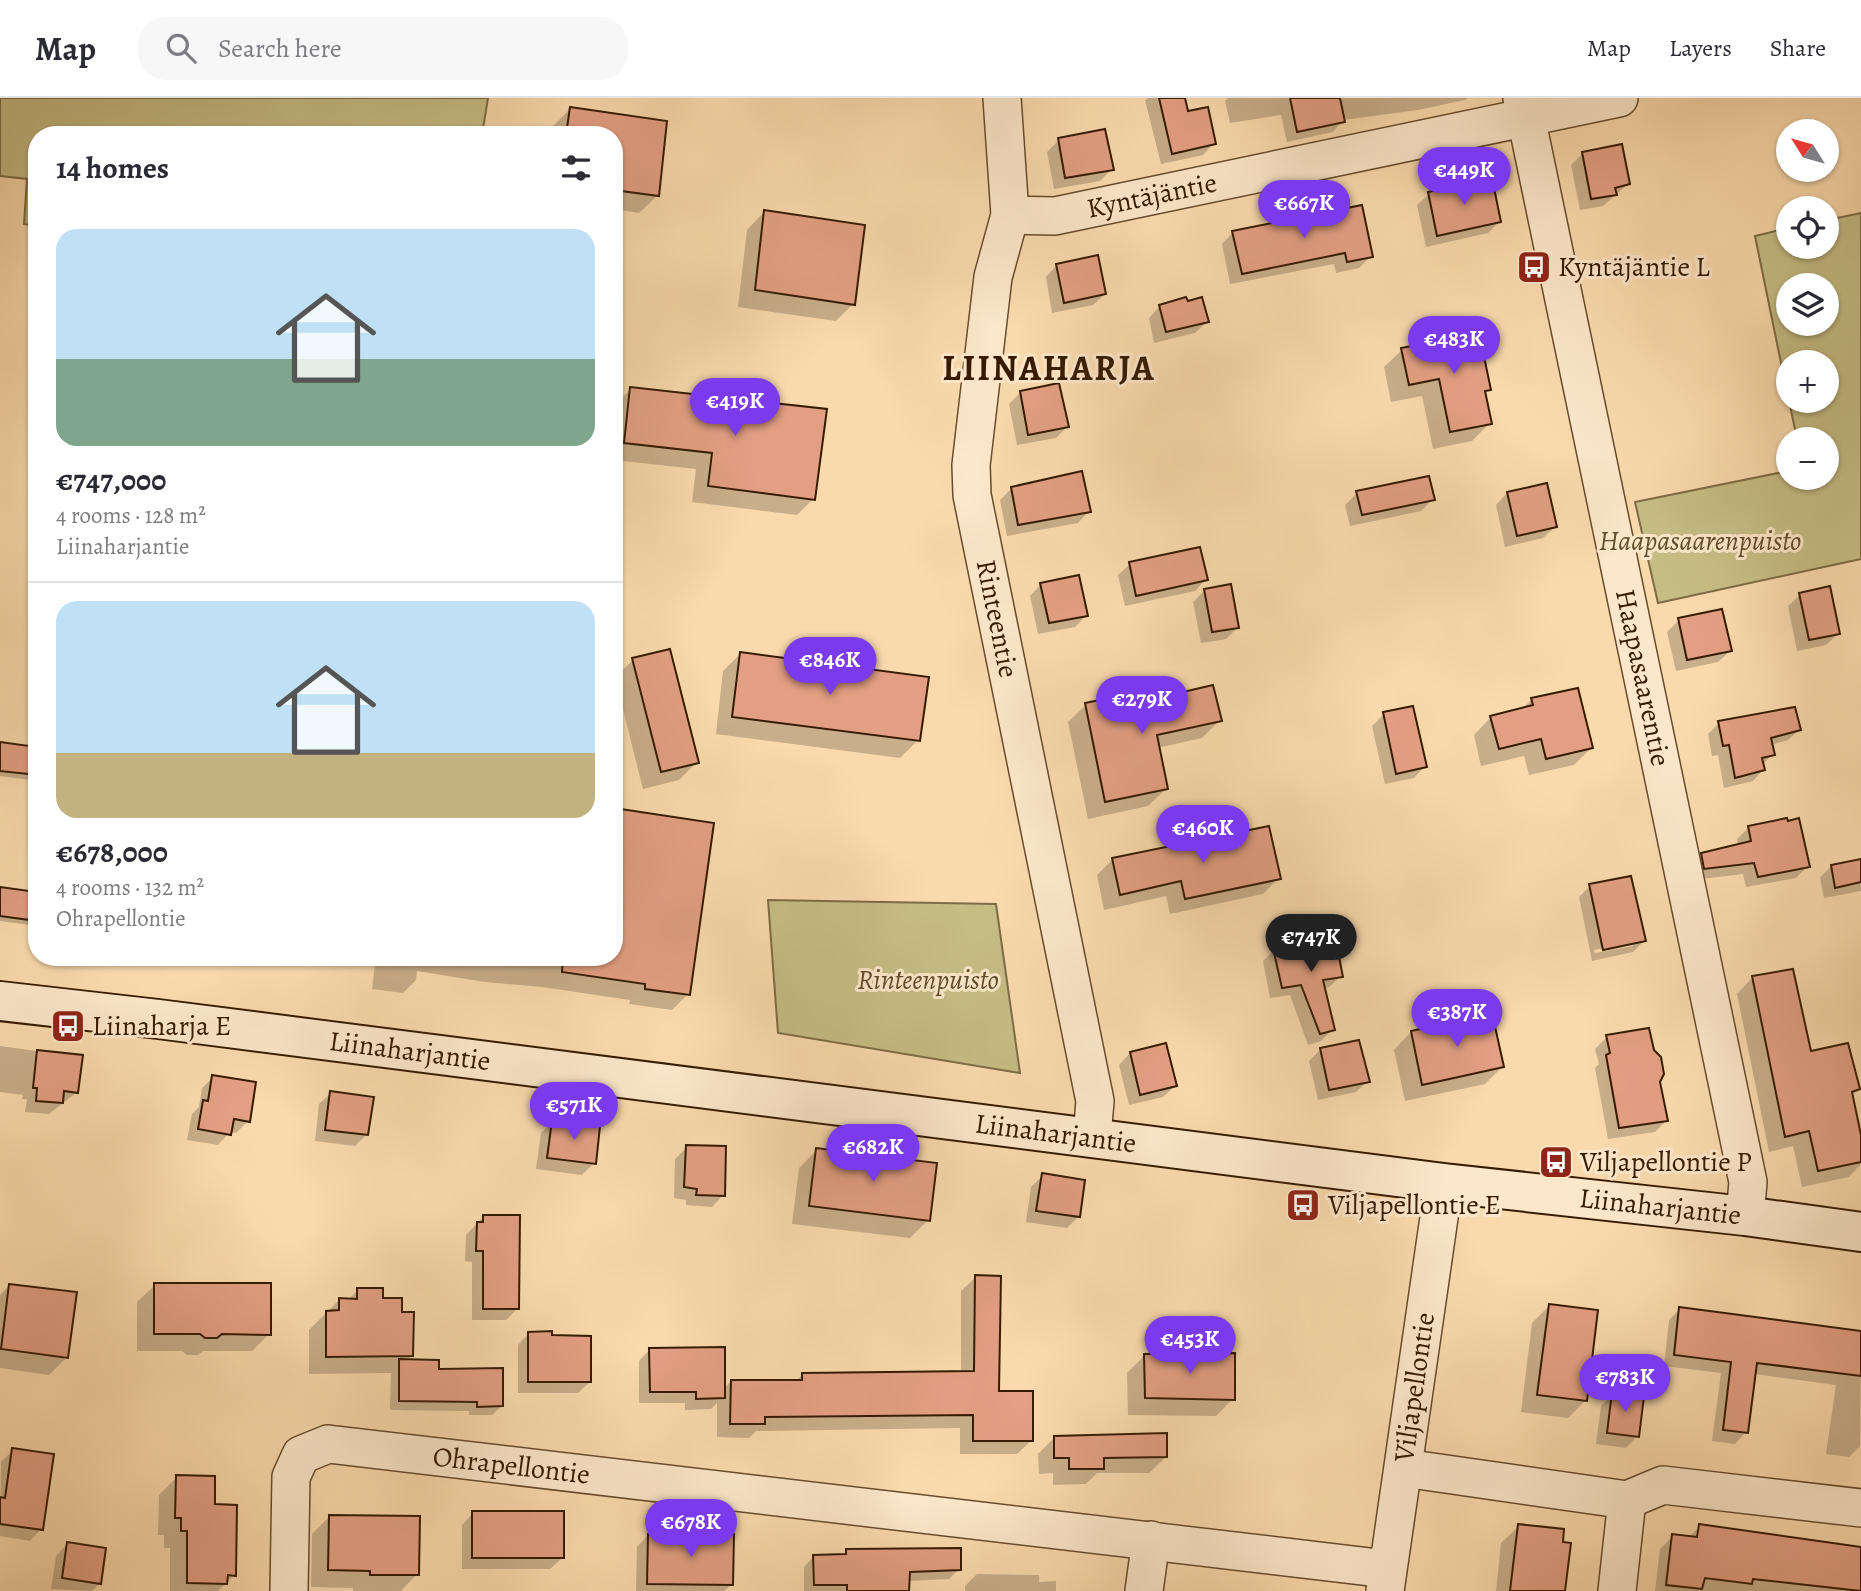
<!DOCTYPE html>
<html lang="en">
<head>
<meta charset="utf-8">
<style>
  :root { --surface:#fff; --page:#f7f7f7; --text:#2b2b33; --muted:#7c7c81; --line:#e1e1e2; --accent:#7c3aed }
  body { margin:0; font-family:Alegreya,serif; background:var(--page); color:var(--text); height:100vh; display:flex; flex-direction:column; font-size:26px; white-space:nowrap }
  * { box-sizing:border-box; margin:0 }
  p { font-size:23px; color:var(--muted) }
  .icon { flex:none; width:38px; height:38px; fill:none; stroke:currentColor; stroke-width:2; stroke-linecap:round; stroke-linejoin:round }
  .map { position:relative; flex:1; overflow:hidden }
  .side { position:absolute; left:28px; top:28px; width:595px; height:840px; display:flex; flex-direction:column; background:var(--surface); border-radius:28px; box-shadow:0 2px 5px #0004 }
  .side>* { flex:none }
  .needle { width:46px; rotate:307deg }
  .controls { position:absolute; left:1776px; top:21px; display:grid; gap:14px }
  .controls a { display:grid; place-items:center; width:63px; height:63px; border-radius:50%; background:var(--surface); box-shadow:0 2px 5px #0004; font-size:35px }
  .price { position:absolute; translate:-50% -60px; padding:0 16px; border-radius:24px; background:var(--accent); color:#fff; font-size:23px; line-height:46px; filter:drop-shadow(0 2px 4px #0008) }
  .price::after { content:''; position:absolute; left:50%; top:42px; width:21px; height:16px; margin-left:-10px; background:inherit; clip-path:polygon(0 0,100% 0,50% 100%) }
  .price.current { background:#222; color:#fff }
  ul { padding:0; list-style:none }
  li { display:grid; align-content:center; gap:14px; height:371px; padding:0 28px }
  li+li { border-top:2px solid var(--line) }
  li span { display:grid; place-items:center; height:217px; border-radius:21px; color:#555 }
  li>.icon { margin-inline-start:auto }
  span .icon { width:126px; height:126px; fill:#fffc; stroke-width:1 }
  li b { font-size:30px }
  h2 { display:flex; justify-content:space-between; align-items:center; height:84px; padding:0 28px; font-size:30px }
  header { display:flex; align-items:center; gap:42px; box-sizing:border-box; height:98px; padding:0 35px; background:var(--surface); border-bottom:2px solid var(--line) }
  header strong { font-size:33px }
  nav { display:flex; gap:38px; margin-inline-start:auto; font-size:24px }
  .search { width:490px; height:63px; background:var(--page); display:flex; align-items:center; gap:18px; box-sizing:border-box; padding:0 24px; border-radius:28px; color:var(--muted); font-size:26px }
  .map>svg:first-child { display:block }
</style>
</head>
<body>
<header>
<strong>Map</strong>
<div class="search"><svg class="icon" aria-label="search" viewBox="0 0 24 24"><circle cx="10" cy="10" r="6"/><path d="M15 15l6 6"/></svg>Search here</div>
<nav><a>Map</a><a>Layers</a><a>Share</a></nav>
</header>
<div class="map">
<svg width="1861" height="1493" viewBox="0 0 1861 1493">
  <rect width="100%" height="100%" fill="#fadaad"/>
  <filter id="stains"><feTurbulence type="fractalNoise" baseFrequency=".00286" numOctaves="4"/><feColorMatrix values="0 0 0 0 .2 0 0 0 0 .09 0 0 0 0 .02 0 0 0 .5 -.17"/></filter>
  <radialGradient id="worn" r=".72"><stop offset=".6" stop-color="#630" stop-opacity="0"/><stop offset="1" stop-color="#630" stop-opacity=".3"/></radialGradient>
  <path fill="#c6bd85" stroke="#7e6c44" stroke-width="2" fill-rule="evenodd" d="M0,0H488L482,37H37V128L24,126L27,81L0,78Z
    M1861,115V461L1658,505L1635,404L1788,373V380H1827V341H1797L1789,303H1827V264H1788V299L1755,138L1788,130V149H1827V122ZM1788,187H1827V226H1788Z
    M768,802L996,806L1020,975L778,935Z"/>
  <path fill="#0003" fill-rule="evenodd" d="M1148,0H1183L1187,15L1214,45L1203,57L1161,66L1145,2Z
    M1228,0H1468L1465,2L1418,12L1343,22L1333,34L1287,44L1281,17L1230,25L1225,3Z
    M570,11L665,24L657,98L639,115L614,111V37H552L553,28Z
    M1059,42L1112,71L1100,83L1054,91L1047,54Z
    M1582,56L1628,86L1603,108L1580,112L1571,67Z
    M1429,96L1499,124L1488,135L1426,149L1417,107Z
    M764,114L853,206L836,223L738,209L747,132Z
    M1233,134L1371,158L1359,170L1336,175L1334,166L1230,186L1222,146Z
    M1057,167L1105,196L1093,207L1052,215L1046,179Z
    M1160,208L1207,224L1195,235L1154,245L1149,220Z
    M1431,241L1489,291L1484,296L1490,325L1472,343L1433,351L1422,298L1391,304L1384,269L1402,252L1425,247Z
    M631,291L813,401L797,417L692,404L696,371L614,362V307Z
    M1021,294L1067,329L1056,340L1017,347L1009,306Z
    M1012,390L1089,413L1078,425L1007,438L1000,402Z
    M1357,395L1433,401L1421,413L1350,428L1345,407Z
    M1507,395L1555,429L1543,440L1505,449L1496,407Z
    M1130,466L1206,481L1195,493L1125,508L1118,477Z
    M1041,486L1086,518L1075,529L1038,536L1030,498Z
    M1205,492L1238,529L1226,541L1201,545L1193,504Z
    M1800,497L1838,536L1826,547L1797,553L1788,508Z
    M1679,522L1730,553L1718,564L1676,573L1667,534Z
    M740,556L918,642L900,660L716,636L723,573Z
    M633,562L697,664L679,682L643,691L615,579Z
    M1532,601L1591,650L1574,667L1529,677L1524,658L1481,668L1474,637L1491,619L1521,612Z
    M1148,604L1220,622L1202,640L1157,650L1166,691L1148,708L1088,721L1068,624L1086,607Z
    M1384,616L1425,668L1414,680L1385,686L1372,628Z
    M1719,625L1799,632L1788,642L1771,647L1773,656L1762,667L1763,672L1753,683L1724,690L1718,657L1712,658L1708,636Z
    M0,646L37,650V683L0,678Z
    M1748,730L1808,768L1796,780L1746,789L1743,776L1693,782L1690,768L1702,757L1738,748L1737,741Z
    M1112,762L1279,780L1263,796L1170,816L1166,798L1104,812L1097,777Z
    M1861,762V793L1824,800L1820,780L1831,768Z
    M1590,788L1644,843L1633,854L1592,863L1579,799ZM1633,844V848L1595,855L1594,852Z
    M0,790L37,795V828L0,823Z
    M1274,852L1341,878L1329,889L1323,891L1333,931L1321,943L1308,947L1290,897L1270,900L1263,863Z
    M376,859H607L688,896L672,912L629,906L630,902L542,889L485,884L417,873L416,882L403,895L372,891Z
    M1753,879L1809,955L1858,990L1851,998L1861,1045V1066L1849,1079L1802,1089L1793,1048L1769,1054L1737,896Z
    M1411,934L1503,968L1485,986L1405,1003L1394,952Z
    M1607,939L1658,984L1667,1022L1655,1034L1608,1041L1595,970L1599,966L1595,951Z
    M0,948L81,959L77,994L49,1016L25,1014L27,1001H22L23,997L0,994Z
    M1321,951L1368,983L1356,994L1318,1002L1309,963Z
    M1130,955L1175,988L1163,999L1129,1007L1119,967Z
    M213,979L248,1023L236,1035L230,1034L218,1047L187,1042L192,1016L199,1009L202,990Z
    M331,995L367,1036L355,1048L315,1043L319,1006Z
    M553,1024L594,1065L582,1077L536,1071L541,1035Z
    M687,1049L723,1097L712,1109L686,1107V1102L674,1100L675,1061Z
    M817,1052L928,1122L910,1140L792,1126L799,1070Z
    M1043,1077L1078,1119L1067,1130L1026,1124L1031,1089Z
    M484,1118L518,1210L506,1222H472V1164L465,1163L466,1137Z
    M976,1179L997,1294L1032,1342L1017,1356H960V1330L756,1333L749,1340L717,1339V1305L711,1311L685,1312V1305H639V1263L650,1251L723,1292L731,1283L795,1284L802,1277L961,1275V1193Z
    M10,1187L67,1259L49,1277L0,1270V1197Z
    M155,1187L269,1236L252,1253H203L198,1257H187L182,1253H137V1204Z
    M358,1192L381,1202L401,1216L411,1258L406,1263L437,1273L502,1308L492,1317H469V1313L390,1312L391,1275L309,1276V1232L339,1202H348Z
    M1549,1208L1585,1303L1568,1320L1521,1314L1532,1225Z
    M1680,1211L1861,1234L1860,1348L1849,1359L1826,1356L1836,1287L1754,1276L1746,1334L1735,1346L1712,1343L1721,1275L1664,1268L1669,1222Z
    M529,1235L551,1239L590,1284L578,1295H518V1247Z
    M1145,1257L1233,1301L1216,1318L1128,1317L1127,1275Z
    M1613,1296L1637,1338L1626,1350L1596,1346L1601,1308Z
    M1055,1339L1166,1359L1149,1375H1097L1086,1386L1053,1387V1375L1039,1376L1038,1356Z
    M13,1352L41,1431L30,1443L0,1438L1,1364Z
    M177,1379L213,1407L234,1477L218,1493H170V1450H164V1437H158L159,1397Z
    M473,1415L562,1460L550,1471H462V1427Z
    M329,1419L417,1476L401,1493H353V1490L311,1489L312,1436Z
    M1519,1428L1564,1493H1496L1501,1445Z
    M1700,1428L1861,1450V1493H1655L1660,1451L1673,1438L1688,1440Z
    M648,1437L732,1486L724,1493H636L637,1449Z
    M67,1446L100,1485L92,1493L51,1491L56,1458Z
    M847,1453L959,1471L949,1481L908,1483L907,1493H804V1469L814,1458H842Z
    M977,1476L1039,1477V1484L1056,1483V1493H965V1488Z"/>
  <path fill="#e39f83" stroke="#361b02" stroke-width="2" d="M1159,0H1185L1188,13L1208,9L1216,46L1172,56Z
    M1290,0H1340L1345,24L1297,34Z
    M570,9L667,23L659,98L614,92V37H566Z
    M1105,31L1114,72L1065,80L1058,40Z
    M1622,46L1630,86L1615,90L1617,97L1591,101L1582,54Z
    M1492,80L1501,124L1437,138L1428,94Z
    M1362,107L1373,159L1347,164L1345,155L1242,176L1232,133Z
    M764,112L865,127L855,207L755,192Z
    M1098,157L1106,196L1064,205L1056,166Z
    M1186,199L1188,203L1202,199L1209,224L1166,234L1159,207Z
    M1478,230L1491,292L1485,293L1492,326L1450,334L1439,281L1409,287L1401,250L1432,244L1430,239Z
    M1059,285L1069,329L1028,337L1020,293Z
    M630,289L827,311L815,402L708,388L712,355L624,345Z
    M1082,373L1091,414L1018,427L1011,389Z
    M1429,378L1435,402L1362,417L1356,393Z
    M1547,385L1557,429L1517,438L1507,394Z
    M1200,449L1208,482L1136,498L1129,464Z
    M1079,477L1088,518L1049,525L1040,485Z
    M1231,486L1239,530L1212,534L1204,491Z
    M1830,488L1840,536L1809,542L1799,495Z
    M1722,511L1732,553L1687,562L1678,520Z
    M670,551L699,665L661,674L632,560Z
    M740,554L929,579L920,643L732,619Z
    M1213,587L1222,623L1157,637L1168,691L1105,704L1085,605L1148,592L1149,602Z
    M1578,590L1593,650L1546,661L1541,641L1499,651L1490,618L1533,607L1531,600Z
    M1413,608L1427,669L1396,676L1383,614Z
    M1795,609L1801,632L1771,640L1775,657L1762,660L1765,672L1735,680L1729,647L1723,648L1718,623Z
    M0,644L37,649V677L0,673Z
    M614,710L714,725L690,897L645,891V886L562,874L563,859H614Z
    M1787,720L1788,723L1799,720L1810,769L1758,779L1754,765L1704,771L1701,755L1751,743L1748,728Z
    M1269,728L1281,781L1185,801L1181,783L1120,797L1112,760Z
    M1861,761V784L1835,790L1831,767Z
    M1631,778L1646,843L1603,852L1589,786Z
    M0,789L37,794V823L0,818Z
    M1335,838L1343,879L1323,882L1335,932L1320,936L1301,887L1282,890L1273,850Z
    M1793,871L1811,953L1848,945L1860,991L1852,994L1861,1037V1064L1818,1073L1809,1033L1785,1039L1752,878Z
    M1492,915L1504,969L1422,987L1411,933Z
    M1649,930L1654,952L1661,959L1664,976L1660,984L1668,1023L1619,1030L1606,957L1610,955L1606,937Z
    M1359,942L1370,984L1329,992L1320,950Z
    M1166,945L1177,988L1140,997L1130,954Z
    M37,952L83,957L78,995L64,993L63,1005L36,1003L37,990H33Z
    M212,977L256,984L250,1024L234,1021L231,1037L198,1031L203,1002L208,1003Z
    M330,993L374,999L368,1037L325,1032Z
    M552,1022L600,1028L596,1066L547,1060Z
    M686,1047L726,1048L725,1098L696,1097L697,1091L684,1089Z
    M816,1050L937,1065L930,1123L809,1108Z
    M1042,1075L1085,1082L1080,1119L1036,1113Z
    M483,1117H520L519,1211H483V1153H476L477,1124H483Z
    M975,1177L1001,1178L999,1293H1033V1343H973V1317L765,1319V1326H730L731,1282H802V1275L974,1273Z
    M154,1185H271V1237L222,1236L217,1240H205L200,1236H154Z
    M9,1186L77,1194L68,1260L1,1251Z
    M357,1190H383V1200H402V1214H414L413,1258L326,1259V1213L339,1212V1200L357,1201Z
    M1549,1206L1598,1212L1587,1303L1537,1297Z
    M1679,1209L1861,1233V1278L1757,1265L1748,1335L1723,1332L1731,1264L1674,1257Z
    M552,1233V1237L591,1238V1284H528V1234Z
    M725,1249V1300L696,1301V1294H650L649,1250Z
    M1235,1255V1302L1145,1300L1144,1256Z
    M399,1261L439,1262V1271L503,1270V1308L477,1309V1304L399,1303Z
    M1612,1294L1644,1298L1639,1339L1607,1335Z
    M1167,1335V1359L1104,1360V1371H1069V1360H1054V1338Z
    M12,1350L54,1356L43,1432L0,1426V1399L5,1400Z
    M176,1377L215,1378V1406L237,1407L236,1478L228,1477L227,1486L187,1485V1433H181V1420H175Z
    M472,1413H564V1460H472Z
    M329,1417L420,1418L419,1477H370V1473L328,1472Z
    M1518,1426L1564,1431L1563,1444L1571,1445L1565,1493H1510Z
    M1699,1426L1861,1449V1493L1753,1481L1752,1486L1705,1480L1702,1491L1666,1487L1672,1436L1697,1439Z
    M648,1436H734L733,1487L647,1486Z
    M67,1444L106,1450L101,1486L62,1480Z
    M961,1450V1472L910,1474L909,1493H847V1487H814L813,1457L846,1456V1451Z"/>
  <g fill="none" stroke-linecap="round" stroke-linejoin="round">
    <g stroke="#674b2d" stroke-width="40">
      <g id="street">
        <path id="s1" d="M1002,0L1010,117L993,179L971,367L972,397L1095,1003L1092,1039"/>
        <path id="s2" d="M1522,0L1748,1084L1745,1118"/>
        <path id="s3" d="M1010,117L1055,118L1619,0"/>
        <path d="M1404,1370L1627,1402L1617,1493"/>
        <path d="M1627,1402L1663,1387L1861,1410"/>
        <path id="s4" d="M289,1493L291,1379L301,1357L328,1346L1387,1471"/>
        <path d="M1144,1493L1151,1442"/>
        <path id="s5" d="M1385,1493L1444,1085"/>
      </g>
    </g>
    <g stroke="#361b02" stroke-width="42">
      <g id="secondary">
        <path id="s6" d="M0,903L158,921L1444,1085L1745,1118L1861,1134"/>
      </g>
    </g>
    <use href="#street" stroke="#fce7ca" stroke-width="37"/>
    <use href="#secondary" stroke="#fce7ca" stroke-width="38"/>
  </g>
  <defs>
    <g id="bus-square" transform="scale(1.75)"><rect x="-9" y="-9" width="18" height="18" rx="4" fill="#8f2418" stroke="#fce7ca"/><path d="M-5-6H5V4H4V6H2V4H-2V6H-4V4H-5ZM-3.5-4V0h7V-4ZM-3.5 1.2v1.5H-2V1.2ZM2 1.2v1.5H3.5V1.2Z" fill="#fff"/></g>
  </defs>
  <g fill-rule="evenodd">
    <use href="#bus-square" x="1534" y="169"/>
    <use href="#bus-square" x="68" y="928"/>
    <use href="#bus-square" x="1556" y="1064"/>
    <use href="#bus-square" x="1303" y="1107"/>
  </g>
  <g text-anchor="middle" dominant-baseline="central" stroke-width="6" stroke-linejoin="round" paint-order="stroke">
    <g font-size="28" fill="#361b02" stroke="#fce7ca">
      <text stroke="none"><textPath href="#s3" startOffset="144">Kyntäjäntie</textPath></text>
      <text stroke="none"><textPath href="#s1" startOffset="527">Rinteentie</textPath></text>
      <text stroke="none"><textPath href="#s2" startOffset="592">Haapasaarentie</textPath></text>
      <text stroke="none"><textPath href="#s6" startOffset="413">Liinaharjantie</textPath></text>
      <text stroke="none"><textPath href="#s6" startOffset="1064">Liinaharjantie</textPath></text>
      <text stroke="none"><textPath href="#s6" startOffset="1673">Liinaharjantie</textPath></text>
      <text stroke="none"><textPath href="#s5" startOffset="206">Viljapellontie</textPath></text>
      <text stroke="none"><textPath href="#s4" startOffset="352">Ohrapellontie</textPath></text>
    </g>
    <g font-size="28" fill="#361b02" stroke="#fce7ca" text-anchor="start">
      <text x="1558" y="169">Kyntäjäntie L</text>
      <text x="92" y="928">Liinaharja E</text>
      <text x="1580" y="1064">Viljapellontie P</text>
      <text x="1328" y="1107">Viljapellontie E</text>
    </g>
    <g font-size="28" font-style="italic" fill="#614c29" stroke="#fce7ca">
      <text x="1700" y="443">Haapasaarenpuisto</text>
      <text x="928" y="882">Rinteenpuisto</text>
    </g>
    <g font-size="35" font-weight="bold" letter-spacing="2" fill="#361b02" stroke="#fce7ca">
      <text x="1049" y="270">LIINAHARJA</text>
    </g>
  </g>
  <rect width="100%" height="100%" filter="url(#stains)"/>
  <rect width="100%" height="100%" fill="url(#worn)"/>
</svg>
<div class="controls">
<a><svg class="needle" viewBox="-14 -14 28 28"><path d="M0-13l5 13h-10z" fill="#e53935"/><path d="M0 13l5-13h-10z" fill="#7c7c81"/></svg></a>
<a><svg class="icon" aria-label="locate" viewBox="0 0 24 24"><circle cx="12" cy="12" r="6"/><path d="M12 2v4M12 18v4M2 12h4M18 12h4"/></svg></a>
<a><svg class="icon" aria-label="layers" viewBox="0 0 24 24"><path d="M12 4l9 5-9 5-9-5zM3 14l9 5 9-5"/></svg></a>
<a>+</a>
<a>−</a>
</div>
<b class="price" style="left:1464px;top:109px">€449K</b>
<b class="price" style="left:1304px;top:142px">€667K</b>
<b class="price" style="left:1454px;top:278px">€483K</b>
<b class="price" style="left:735px;top:340px">€419K</b>
<b class="price" style="left:830px;top:599px">€846K</b>
<b class="price" style="left:1142px;top:638px">€279K</b>
<b class="price" style="left:1203px;top:767px">€460K</b>
<b class="price current" style="left:1311px;top:876px">€747K</b>
<b class="price" style="left:1457px;top:951px">€387K</b>
<b class="price" style="left:574px;top:1044px">€571K</b>
<b class="price" style="left:873px;top:1086px">€682K</b>
<b class="price" style="left:1190px;top:1278px">€453K</b>
<b class="price" style="left:1625px;top:1316px">€783K</b>
<b class="price" style="left:691px;top:1461px">€678K</b>
<section class="side">
<h2>14 homes<svg class="icon" aria-label="filters" viewBox="0 0 24 24"><path d="M4 7h16M4 17h16"/><circle cx="9" cy="7" r="2"/><circle cx="15" cy="17" r="2"/></svg></h2>
<ul>
<li><span style="background:linear-gradient(#bfe0f5 60%,#7fa58c 0)"><svg class="icon" aria-label="home" viewBox="0 0 24 24"><path d="M3 11l9-7 9 7M6 9v11h12V9"/></svg></span><div><b>€747,000</b><p>4 rooms · 128 m²</p><p>Liinaharjantie</p></div></li>
<li><span style="background:linear-gradient(#bfe0f5 70%,#c2b280 0)"><svg class="icon" aria-label="home" viewBox="0 0 24 24"><path d="M3 11l9-7 9 7M6 9v11h12V9"/></svg></span><div><b>€678,000</b><p>4 rooms · 132 m²</p><p>Ohrapellontie</p></div></li>
</ul>
</section>
</div>
</body>
</html>
